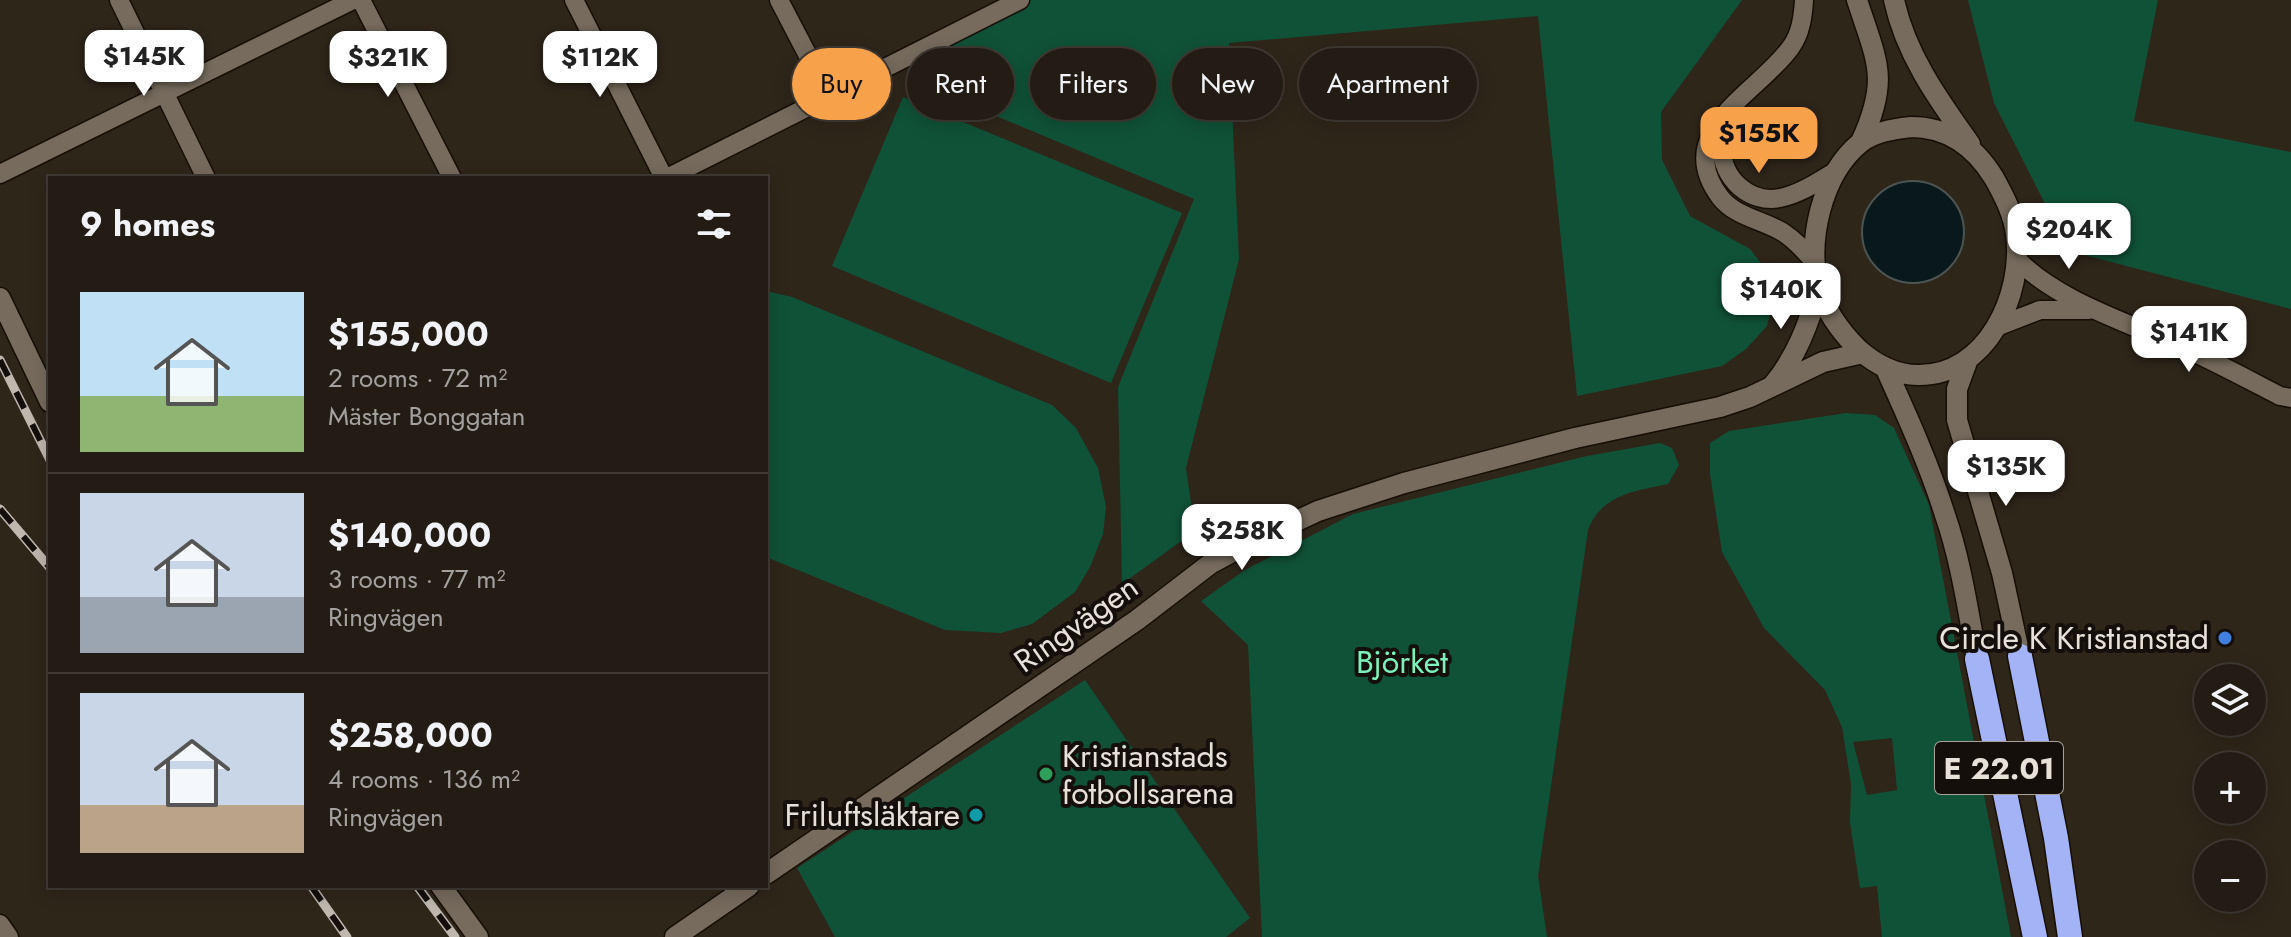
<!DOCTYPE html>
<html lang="en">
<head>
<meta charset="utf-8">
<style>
  :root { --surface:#231c14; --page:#2f2922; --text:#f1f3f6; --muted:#a3a1a0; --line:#403a34; --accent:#f7a14a }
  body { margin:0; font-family:Jost,sans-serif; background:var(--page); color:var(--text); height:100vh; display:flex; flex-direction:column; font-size:30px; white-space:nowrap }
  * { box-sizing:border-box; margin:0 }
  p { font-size:26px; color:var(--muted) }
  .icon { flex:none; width:44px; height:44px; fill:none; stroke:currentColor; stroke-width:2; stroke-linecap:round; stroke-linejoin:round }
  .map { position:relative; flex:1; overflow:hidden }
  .details { position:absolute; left:48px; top:176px; width:720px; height:712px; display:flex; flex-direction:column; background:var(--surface); border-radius:0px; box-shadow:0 4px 20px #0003,0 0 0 2px var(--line) }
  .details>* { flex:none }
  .guide { position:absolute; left:792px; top:48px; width:760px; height:72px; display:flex; gap:16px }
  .tools { position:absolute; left:2194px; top:664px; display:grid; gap:16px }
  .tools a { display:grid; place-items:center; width:72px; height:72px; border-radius:50%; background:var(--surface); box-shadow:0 4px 20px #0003,0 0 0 2px var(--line); font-size:40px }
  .price { position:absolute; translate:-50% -68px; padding:0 18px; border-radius:16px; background:#fff; color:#222; font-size:26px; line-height:52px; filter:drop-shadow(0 2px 4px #0008) }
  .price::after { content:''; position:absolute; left:50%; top:48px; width:24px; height:18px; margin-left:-12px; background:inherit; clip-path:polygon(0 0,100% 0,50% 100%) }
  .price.on { background:var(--accent); color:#111 }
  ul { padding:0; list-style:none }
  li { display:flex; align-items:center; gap:24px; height:200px; padding:0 32px }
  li+li { border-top:2px solid var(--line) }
  li span { display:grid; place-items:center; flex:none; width:224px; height:160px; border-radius:0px; color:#555 }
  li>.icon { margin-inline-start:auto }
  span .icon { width:96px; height:96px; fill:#fffc; stroke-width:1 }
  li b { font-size:34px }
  h2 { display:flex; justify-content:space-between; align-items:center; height:96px; padding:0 32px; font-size:34px }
  .chip { padding:0 28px; border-radius:36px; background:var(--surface); box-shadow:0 4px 20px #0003,0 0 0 2px var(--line); font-size:28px; line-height:72px }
  .chip.on { background:var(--accent); color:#111 }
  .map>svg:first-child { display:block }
</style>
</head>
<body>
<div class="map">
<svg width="2291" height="937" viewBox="0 0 2291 937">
  <rect width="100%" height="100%" fill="#2f261a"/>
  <path fill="#105238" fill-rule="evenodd" d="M1020,0H1742L1661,112L1662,160L1690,216L1750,249L1767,271L1773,303L1767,326L1746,349L1722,366L1577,396L1538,16L1229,43L1239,259L1186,468L1195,531L1122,584L1118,387L1194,199L908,79L909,56Z
    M1968,0H2158L2134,121L2291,152V309L2069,251L1994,103Z
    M903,97L1182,213L1111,383L832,266Z
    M766,291L792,297L1052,405L1076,428L1098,468L1106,507L1103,534L1090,567L1075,592L1032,624L1001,633L945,630L766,557Z
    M1846,413L1875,415L1894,428L1929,505L2011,937H1882L1877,886L1860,888L1850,823L1851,784L1842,727L1825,690L1764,628L1722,552L1710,474V443L1729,431ZM1892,738L1897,790L1867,795L1853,742Z
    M1660,443L1672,448L1679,465L1668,484C1634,491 1601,495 1588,530L1538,876L1547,937H1262L1248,645L1201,601L1245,570L1353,514L1587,456Z
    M1085,680L1250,918L1226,937H835L797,868Z"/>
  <path fill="#09181a" stroke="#4c5453" stroke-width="2" d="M1862 232a51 51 0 1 1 102 0a51 51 0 1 1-102 0Z"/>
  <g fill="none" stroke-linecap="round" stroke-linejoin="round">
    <g stroke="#170e05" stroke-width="21">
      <path id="street" d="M119,0L206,178
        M361,0L452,178
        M574,0L664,178
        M779,0L829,96
        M1804,0C1803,16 1801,33 1791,47C1760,92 1670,130 1720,197C1735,217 1764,220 1784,233C1796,241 1806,252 1815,263
        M1732,112C1728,124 1722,136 1722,148C1722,179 1750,204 1780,198C1800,194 1819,181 1836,171
        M0,174L353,0
        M667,178L1020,0
        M2017,259C2055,300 2129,323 2180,346C2214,361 2247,379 2280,396L2291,398
        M1996,327L2040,310H2089
        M0,924L9,937"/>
    </g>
    <g stroke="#170e05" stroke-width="23">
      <path id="secondary" d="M1857,0C1877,62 1890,78 1861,142
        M1894,0C1906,55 1938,99 1970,144
        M1911,127C1948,127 1975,147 1994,178C2004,196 2013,213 2016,234C2024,294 1987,376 1918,375C1895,375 1875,364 1858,349C1841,332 1826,312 1819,288C1806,242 1822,174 1860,143C1873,132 1894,129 1911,127Z
        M0,298L50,402
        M1968,359L1957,389V420L2002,573L2020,656
        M1885,367C1907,416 1929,464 1945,515C1961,561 1968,611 1977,659
        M1773,385C1797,356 1809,323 1819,287
        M766,874L1137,620L1210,564L1245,545L1318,511L1404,483L1575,438L1720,407L1750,397L1823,362L1863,353
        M441,886L478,937
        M675,937L749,886"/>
    </g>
    <g stroke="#170e05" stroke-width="27">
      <path id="highway" d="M2020,656L2056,838L2070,937
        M1977,659L2035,937"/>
    </g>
    <use href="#street" stroke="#766b5d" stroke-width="18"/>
    <use href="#secondary" stroke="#766b5d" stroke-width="20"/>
    <use href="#highway" stroke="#a3b3f5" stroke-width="24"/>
    <g stroke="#bfb8af" stroke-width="9">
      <path id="rail" d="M0,360L50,460
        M0,509L50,568
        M311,886L347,937
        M417,886L455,937"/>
    </g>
    <use href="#rail" stroke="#140f0a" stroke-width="6" stroke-dasharray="18" stroke-linecap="butt"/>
  </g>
  <circle fill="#3f7fe0" stroke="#140f0a" stroke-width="3" cx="2225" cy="638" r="8"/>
  <circle fill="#2e9e5b" stroke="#140f0a" stroke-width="3" cx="1046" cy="774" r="8"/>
  <circle fill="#0f9aa8" stroke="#140f0a" stroke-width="3" cx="976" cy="815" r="8"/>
  <g text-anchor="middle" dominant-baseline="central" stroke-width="8" stroke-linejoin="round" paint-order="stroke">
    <rect fill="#140f0a" stroke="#a8a29b" stroke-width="2" x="1935" y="742" width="128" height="52" rx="6"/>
    <g font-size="30" font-weight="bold" fill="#e7e1d9">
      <text x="1999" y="768">E 22.01</text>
    </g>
    <g font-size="32" fill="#e7e1d9" stroke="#140f0a">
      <text transform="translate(1076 624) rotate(-35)">Ringvägen</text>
    </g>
    <g font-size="32" fill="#e7e1d9" stroke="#140f0a" text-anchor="end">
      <text x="2209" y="638">Circle K Kristianstad</text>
      <text x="1062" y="756" text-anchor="start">Kristianstads<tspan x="1062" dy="37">fotbollsarena</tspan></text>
      <text x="960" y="815">Friluftsläktare</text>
    </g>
    <g font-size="32" fill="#7bf1bb" stroke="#140f0a">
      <text x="1402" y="662">Björket</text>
    </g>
  </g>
</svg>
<div class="tools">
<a><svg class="icon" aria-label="layers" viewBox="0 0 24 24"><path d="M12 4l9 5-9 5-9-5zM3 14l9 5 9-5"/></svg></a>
<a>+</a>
<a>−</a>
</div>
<b class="price" style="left:144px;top:98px">$145K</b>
<b class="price" style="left:388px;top:99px">$321K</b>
<b class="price" style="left:600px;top:99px">$112K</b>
<b class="price on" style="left:1759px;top:175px">$155K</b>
<b class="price" style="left:2069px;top:271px">$204K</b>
<b class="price" style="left:1781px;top:331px">$140K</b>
<b class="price" style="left:2189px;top:374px">$141K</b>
<b class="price" style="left:2006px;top:508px">$135K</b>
<b class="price" style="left:1242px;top:572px">$258K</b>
<div class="guide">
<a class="chip on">Buy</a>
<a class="chip">Rent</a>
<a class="chip">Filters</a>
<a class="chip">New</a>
<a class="chip">Apartment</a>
</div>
<section class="details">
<h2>9 homes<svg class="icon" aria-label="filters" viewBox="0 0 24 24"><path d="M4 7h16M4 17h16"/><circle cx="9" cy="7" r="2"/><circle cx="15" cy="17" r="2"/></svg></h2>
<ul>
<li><span style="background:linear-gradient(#bfe0f5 65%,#8fb573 0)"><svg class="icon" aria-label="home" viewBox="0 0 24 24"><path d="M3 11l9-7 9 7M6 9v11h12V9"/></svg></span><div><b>$155,000</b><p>2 rooms · 72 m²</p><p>Mäster Bonggatan</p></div></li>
<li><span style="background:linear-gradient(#c9d6e8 65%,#9aa5b1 0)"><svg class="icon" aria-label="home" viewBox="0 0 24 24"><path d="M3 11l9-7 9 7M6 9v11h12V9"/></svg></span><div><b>$140,000</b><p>3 rooms · 77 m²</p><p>Ringvägen</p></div></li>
<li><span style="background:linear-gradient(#c9d6e8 70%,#b9a48a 0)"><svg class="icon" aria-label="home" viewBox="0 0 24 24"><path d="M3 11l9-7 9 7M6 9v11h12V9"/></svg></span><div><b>$258,000</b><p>4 rooms · 136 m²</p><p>Ringvägen</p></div></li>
</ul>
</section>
</div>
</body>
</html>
